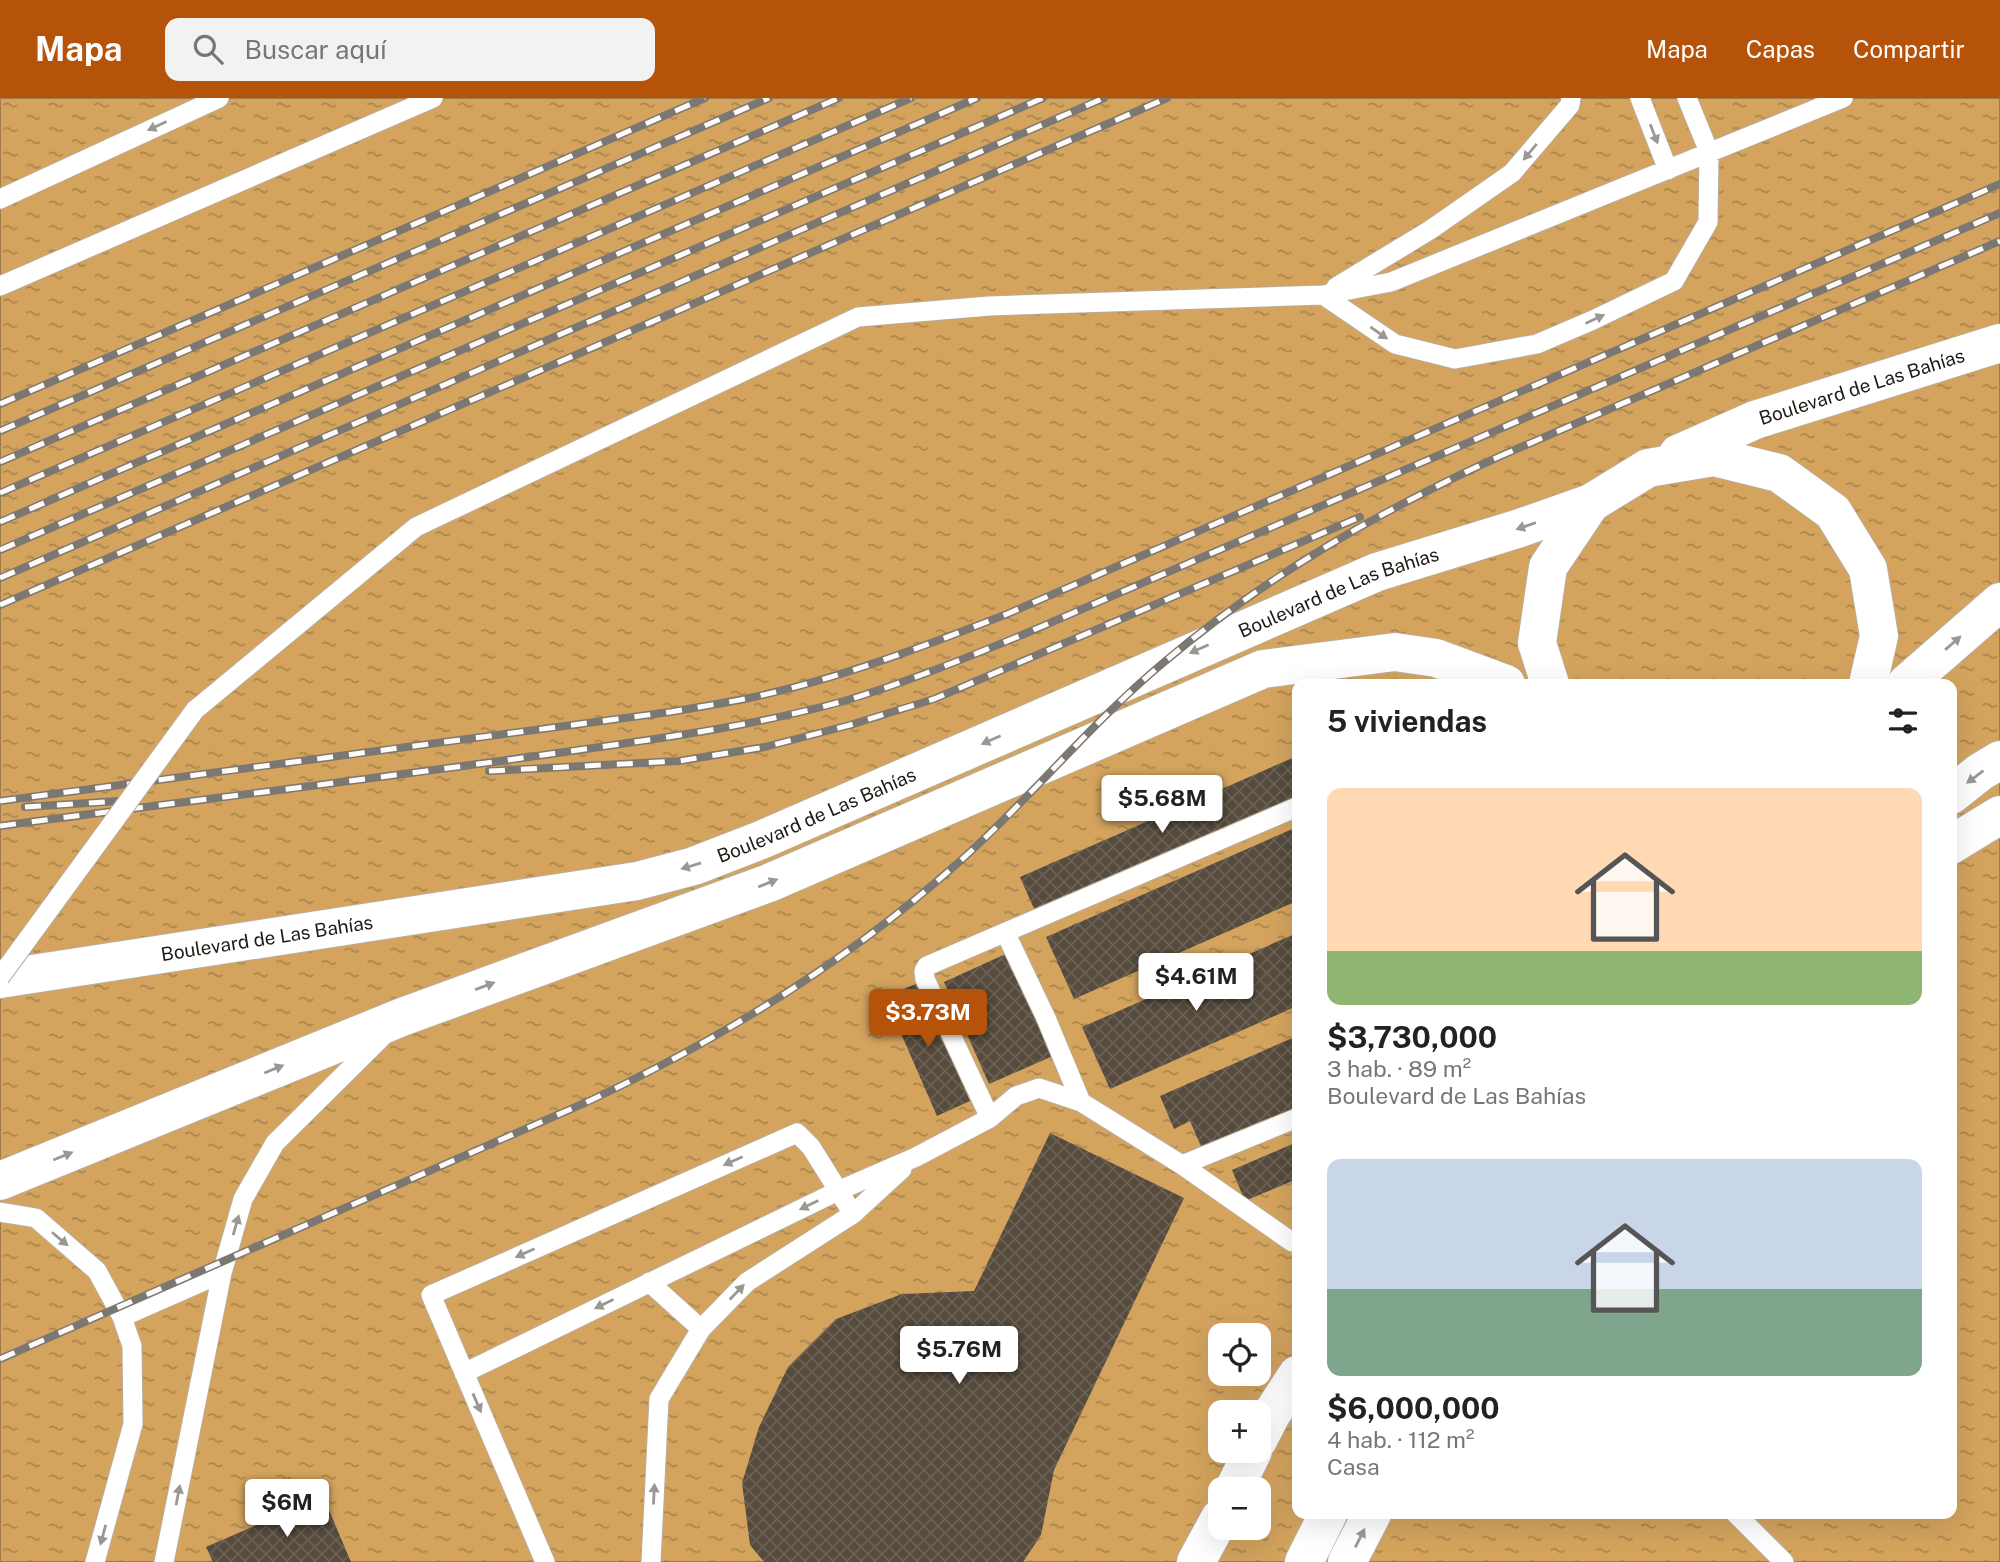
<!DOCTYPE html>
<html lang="es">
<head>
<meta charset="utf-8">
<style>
  :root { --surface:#fff; --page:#f2f2f2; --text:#222; --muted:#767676; --accent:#b45309 }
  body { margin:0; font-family:"Public Sans",sans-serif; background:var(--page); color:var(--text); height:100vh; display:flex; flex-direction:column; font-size:26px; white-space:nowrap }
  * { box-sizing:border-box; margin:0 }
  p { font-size:23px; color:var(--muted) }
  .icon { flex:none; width:38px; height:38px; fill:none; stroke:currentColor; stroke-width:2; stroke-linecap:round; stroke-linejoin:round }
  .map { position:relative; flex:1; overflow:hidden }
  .drawer { position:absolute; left:1292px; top:581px; width:665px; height:840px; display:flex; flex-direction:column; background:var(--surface); border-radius:14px; box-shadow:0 7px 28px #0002 }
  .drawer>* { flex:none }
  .tools { position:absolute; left:1208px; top:1225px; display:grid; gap:14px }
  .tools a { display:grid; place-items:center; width:63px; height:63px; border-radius:14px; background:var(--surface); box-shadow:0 7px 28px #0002; font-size:35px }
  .price { position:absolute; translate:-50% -60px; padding:0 16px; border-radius:7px; background:#fff; color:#222; font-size:23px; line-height:46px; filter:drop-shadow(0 2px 4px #0008) }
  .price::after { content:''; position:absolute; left:50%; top:42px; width:21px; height:16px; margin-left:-10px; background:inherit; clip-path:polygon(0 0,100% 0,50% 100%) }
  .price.on { background:var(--accent); color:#fff }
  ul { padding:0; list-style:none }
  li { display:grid; align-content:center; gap:14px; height:371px; padding:0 35px }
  li span { display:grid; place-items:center; height:217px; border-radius:14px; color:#555 }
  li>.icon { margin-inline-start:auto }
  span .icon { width:126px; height:126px; fill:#fffc; stroke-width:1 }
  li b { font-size:30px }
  h2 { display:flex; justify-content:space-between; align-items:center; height:84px; padding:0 35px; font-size:30px }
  header { display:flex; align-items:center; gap:42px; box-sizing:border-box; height:98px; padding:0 35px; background:var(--accent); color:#fff }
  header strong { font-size:33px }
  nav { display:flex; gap:38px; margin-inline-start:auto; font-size:24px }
  .search { width:490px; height:63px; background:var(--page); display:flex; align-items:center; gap:18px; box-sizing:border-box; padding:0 24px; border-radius:14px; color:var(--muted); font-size:26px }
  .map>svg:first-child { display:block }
</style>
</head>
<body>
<header>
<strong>Mapa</strong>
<div class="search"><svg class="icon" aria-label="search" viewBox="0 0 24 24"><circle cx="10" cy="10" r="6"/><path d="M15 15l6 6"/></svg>Buscar aquí</div>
<nav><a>Mapa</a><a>Capas</a><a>Compartir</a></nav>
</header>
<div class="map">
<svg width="2000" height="1464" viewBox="0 0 2000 1464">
  <defs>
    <pattern id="water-ripples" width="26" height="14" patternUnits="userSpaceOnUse" patternTransform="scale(1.75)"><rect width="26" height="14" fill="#d4a45e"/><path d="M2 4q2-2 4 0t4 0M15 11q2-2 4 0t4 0" fill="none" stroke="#ab854c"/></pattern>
    <pattern id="building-cross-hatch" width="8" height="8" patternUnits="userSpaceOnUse" patternTransform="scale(1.75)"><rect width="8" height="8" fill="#564b3c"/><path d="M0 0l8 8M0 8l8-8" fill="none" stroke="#6a6155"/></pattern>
  </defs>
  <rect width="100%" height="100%" fill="#fdfaf7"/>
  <path fill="url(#water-ripples)" stroke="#9e7b48" stroke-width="2" fill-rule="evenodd" d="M0,0H2000V1464H0ZM1297,586H1951V1416H1297ZM1220,1237H1258V1276H1220ZM1220,1314H1258V1353H1220ZM1220,1391H1258V1430H1220Z"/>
  <path fill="url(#building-cross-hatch)" d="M1297,658V698L1035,813L1020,779Z
    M1297,729V803L1074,901L1046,839Z
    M1297,835V908L1110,991L1082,929Z
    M1010,854L1055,957L989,986L944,884Z
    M918,885L970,1003L937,1018L885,899Z
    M1297,938V1012L1203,1053L1190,1023L1174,1031L1160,998Z
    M1050,1035L1184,1100L1054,1372L1041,1437L1023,1464H764L750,1447L742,1385L759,1329L788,1269L836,1221L902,1196L974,1193Z
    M1297,1044V1081L1245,1103L1232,1072Z
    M323,1398L351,1464H213L206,1449Z"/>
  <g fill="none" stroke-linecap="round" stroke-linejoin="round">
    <g stroke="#baad9c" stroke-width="21">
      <path id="service" d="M1640,0L1668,72
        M0,101L219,0
        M0,188L433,0
        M1336,189L1430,132L1512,75L1570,7L1571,0
        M1323,197L1395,246L1455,261L1537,246L1593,222L1674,183L1708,124L1709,54L1687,0
        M195,612L416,429L858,219L989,208L1323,197L1391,184L1843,0
        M1006,836L1046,920L1081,1004
        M990,1020L925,881L924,873L927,868L1297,709
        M1182,1067L1297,1020
        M0,1114L36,1120L97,1173L122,1219L132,1248L133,1326L95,1464
        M649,1184L701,1231
        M122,1219L222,1175
        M464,1275L840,1092L916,1059L990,1020L1016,998L1039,990L1081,1004L1182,1067L1292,1144
        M1736,1416L1784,1464
        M164,1464L222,1175L243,1101L275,1045L385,936
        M545,1464L431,1197L797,1035L811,1049L853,1116
        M651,1464L659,1301L701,1231L747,1184L853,1116L902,1071"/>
    </g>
    <g stroke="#baad9c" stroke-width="40">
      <g id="minor">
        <path id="s1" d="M1678,356L1755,322L2000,245"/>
        <path d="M1550,586L1537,545L1548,469L1591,405L1648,370L1714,359L1779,375L1833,414L1868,471L1879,538L1868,586"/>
        <path d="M1906,586L2000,504"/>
        <path d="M1951,697L1980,674L2000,662"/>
        <path d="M1951,747L2000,717"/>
        <path id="s2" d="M0,881L637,783L694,768L761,742L1377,474L1517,431L1591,405"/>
        <path d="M0,1083L402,919L769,785L1263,571L1395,554L1436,560L1506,586"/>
        <path d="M1258,1342L1271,1317L1297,1277"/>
        <path d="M1234,1391L1253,1353"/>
        <path d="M1196,1464L1220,1420"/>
        <path d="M1304,1464L1328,1416"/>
        <path d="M1347,1464L1372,1416"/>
      </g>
    </g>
    <use href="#service" stroke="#fff" stroke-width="19"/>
    <use href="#minor" stroke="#fff" stroke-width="38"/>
    <g stroke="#7b7772" stroke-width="8">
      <path id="rail" d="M0,306L705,0
        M0,333L769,0
        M1498,359L2000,143
        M0,364L839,0
        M0,395L911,0
        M0,424L977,0
        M0,452L1043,0
        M0,480L1104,0
        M0,507L1167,0
        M489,673L679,663L765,649L850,627L934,601L1360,419
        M0,703L670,614C698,609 726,605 754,599C841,580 925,548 1007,516L2000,86
        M25,709L119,703
        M0,728C179,704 358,683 536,658C639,643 743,631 844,603C905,585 963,561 1022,537L2000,115
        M0,1261L587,1004C722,941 848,863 959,764C1030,701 1090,626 1163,565C1267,477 1383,411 1507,355"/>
    </g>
    <use href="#rail" stroke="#fdfaf7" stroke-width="5" stroke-dasharray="16" stroke-linecap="butt"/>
    <g stroke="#baad9c" stroke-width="21" stroke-linecap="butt">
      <path id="service-bridge" d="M0,879L195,612"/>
    </g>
    <use href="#service-bridge" stroke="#fff" stroke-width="19"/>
  </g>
  <defs><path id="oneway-solid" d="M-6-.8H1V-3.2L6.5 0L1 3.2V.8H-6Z" transform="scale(1.75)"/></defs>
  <g fill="#9a9895">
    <use href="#oneway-solid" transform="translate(157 28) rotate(155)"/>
    <use href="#oneway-solid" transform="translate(1654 36) rotate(69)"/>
    <use href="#oneway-solid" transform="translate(1530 54) rotate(130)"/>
    <use href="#oneway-solid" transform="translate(1595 221) rotate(-25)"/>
    <use href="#oneway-solid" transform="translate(1379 235) rotate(35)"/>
    <use href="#oneway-solid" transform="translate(1526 428) rotate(161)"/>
    <use href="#oneway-solid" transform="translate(1953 545) rotate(-41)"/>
    <use href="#oneway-solid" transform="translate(1199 551) rotate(156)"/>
    <use href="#oneway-solid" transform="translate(991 642) rotate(156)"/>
    <use href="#oneway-solid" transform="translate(1975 679) rotate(143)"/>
    <use href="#oneway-solid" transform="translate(691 768) rotate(163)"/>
    <use href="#oneway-solid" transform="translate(768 785) rotate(-22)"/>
    <use href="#oneway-solid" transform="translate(485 888) rotate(-20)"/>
    <use href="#oneway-solid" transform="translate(274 971) rotate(-22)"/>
    <use href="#oneway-solid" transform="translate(63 1058) rotate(-22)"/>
    <use href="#oneway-solid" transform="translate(733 1063) rotate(156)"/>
    <use href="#oneway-solid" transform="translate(809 1107) rotate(154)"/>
    <use href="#oneway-solid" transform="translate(236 1127) rotate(-74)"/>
    <use href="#oneway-solid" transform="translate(60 1141) rotate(40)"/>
    <use href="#oneway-solid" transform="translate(525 1155) rotate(156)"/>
    <use href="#oneway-solid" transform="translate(737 1194) rotate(-46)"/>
    <use href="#oneway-solid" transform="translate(604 1206) rotate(154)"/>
    <use href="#oneway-solid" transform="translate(477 1305) rotate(67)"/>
    <use href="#oneway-solid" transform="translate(654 1396) rotate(-87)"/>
    <use href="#oneway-solid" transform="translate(178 1397) rotate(-79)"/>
    <use href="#oneway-solid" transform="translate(103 1437) rotate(105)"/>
    <use href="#oneway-solid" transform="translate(1360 1440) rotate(-63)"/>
  </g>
  <g text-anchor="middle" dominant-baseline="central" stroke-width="7" stroke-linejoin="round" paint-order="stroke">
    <g font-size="19" fill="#1f1b14" stroke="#fdfaf7">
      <text stroke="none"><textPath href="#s1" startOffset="196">Boulevard de Las Bahías</textPath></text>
      <text stroke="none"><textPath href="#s2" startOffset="1404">Boulevard de Las Bahías</textPath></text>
      <text stroke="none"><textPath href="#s2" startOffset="836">Boulevard de Las Bahías</textPath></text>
      <text stroke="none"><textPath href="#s2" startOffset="270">Boulevard de Las Bahías</textPath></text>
    </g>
  </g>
</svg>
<div class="tools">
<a><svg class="icon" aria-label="locate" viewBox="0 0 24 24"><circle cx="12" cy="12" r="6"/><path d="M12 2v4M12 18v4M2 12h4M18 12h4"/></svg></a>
<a>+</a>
<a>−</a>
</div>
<b class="price" style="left:1162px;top:737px">$5.68M</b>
<b class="price" style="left:1196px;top:915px">$4.61M</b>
<b class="price on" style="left:928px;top:951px">$3.73M</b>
<b class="price" style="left:959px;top:1288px">$5.76M</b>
<b class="price" style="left:287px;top:1441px">$6M</b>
<section class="drawer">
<h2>5 viviendas<svg class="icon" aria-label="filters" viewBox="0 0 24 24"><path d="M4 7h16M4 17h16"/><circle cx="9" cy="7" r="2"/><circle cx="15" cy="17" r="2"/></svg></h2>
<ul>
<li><span style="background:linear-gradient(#ffd9b3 75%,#8fb573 0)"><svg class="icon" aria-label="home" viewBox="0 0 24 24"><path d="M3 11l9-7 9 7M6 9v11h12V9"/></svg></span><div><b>$3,730,000</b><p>3 hab. · 89 m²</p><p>Boulevard de Las Bahías</p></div></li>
<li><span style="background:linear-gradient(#c9d6e8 60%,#7fa58c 0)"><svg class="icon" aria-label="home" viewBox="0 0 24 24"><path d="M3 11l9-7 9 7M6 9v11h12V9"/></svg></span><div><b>$6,000,000</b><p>4 hab. · 112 m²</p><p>Casa</p></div></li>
</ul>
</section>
</div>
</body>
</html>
